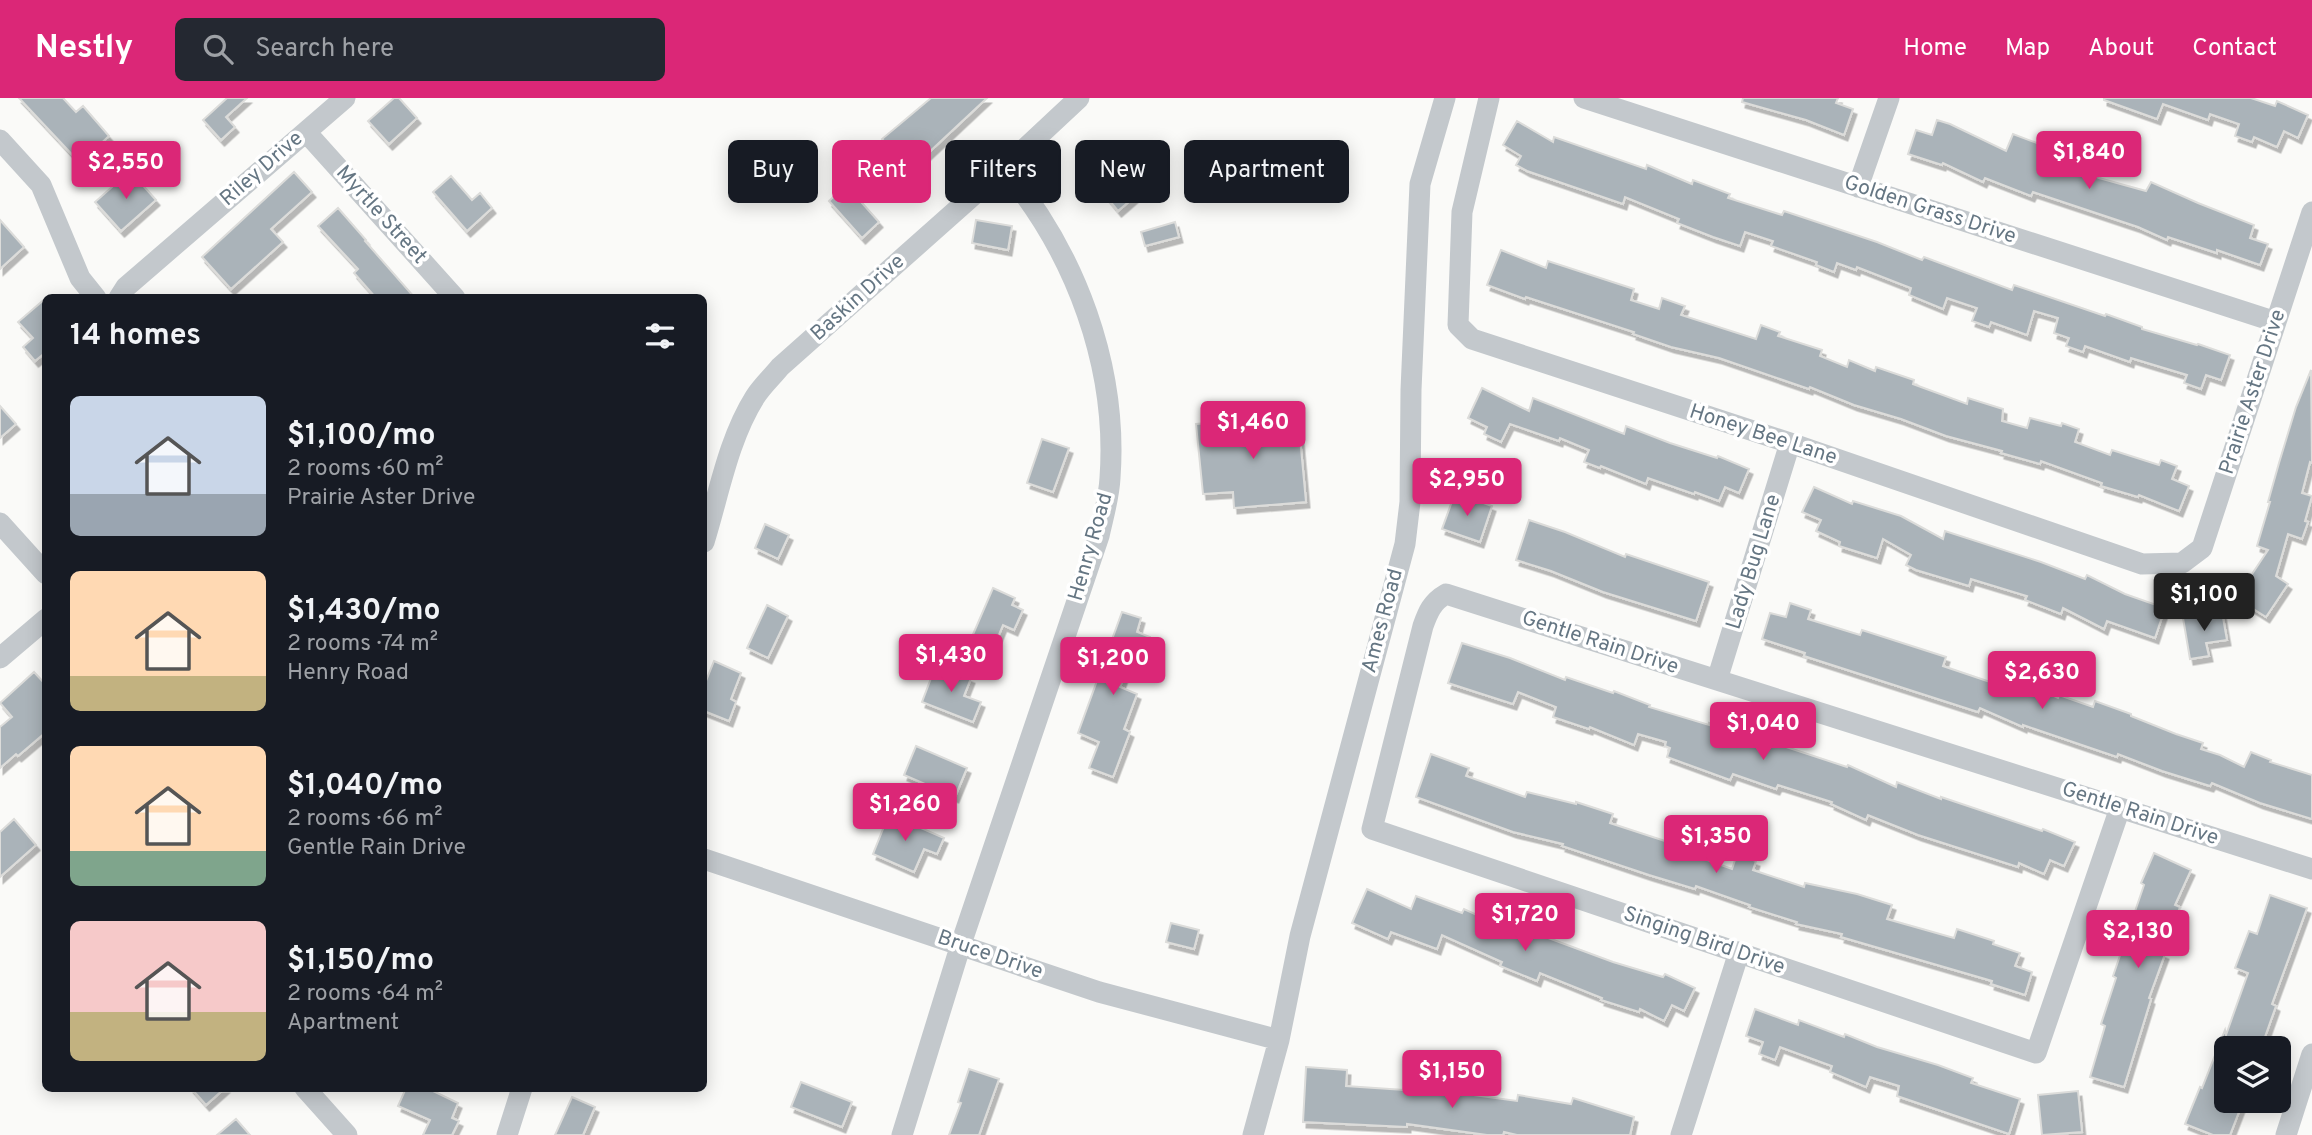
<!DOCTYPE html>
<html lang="en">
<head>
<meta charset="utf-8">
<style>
  :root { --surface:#171b24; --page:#242831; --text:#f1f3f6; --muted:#9ea1a6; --accent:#db2777 }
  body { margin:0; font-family:Overpass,sans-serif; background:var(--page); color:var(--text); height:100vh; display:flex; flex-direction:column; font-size:26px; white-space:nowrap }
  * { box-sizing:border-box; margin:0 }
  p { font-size:23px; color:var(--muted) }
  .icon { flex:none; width:38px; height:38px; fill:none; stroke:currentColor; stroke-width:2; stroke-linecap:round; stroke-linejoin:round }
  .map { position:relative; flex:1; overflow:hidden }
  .details { position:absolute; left:42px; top:196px; width:665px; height:798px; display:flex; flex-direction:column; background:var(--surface); border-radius:10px; box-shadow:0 4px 18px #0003 }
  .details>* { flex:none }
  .top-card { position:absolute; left:728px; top:42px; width:665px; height:63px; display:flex; gap:14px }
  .tools { position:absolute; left:2214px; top:938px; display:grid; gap:14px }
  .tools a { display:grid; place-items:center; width:77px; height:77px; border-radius:10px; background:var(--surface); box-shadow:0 4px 18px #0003; font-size:35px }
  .price { position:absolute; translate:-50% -60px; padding:0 16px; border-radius:7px; background:var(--accent); color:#fff; font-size:23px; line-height:46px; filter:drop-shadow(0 2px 4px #0008) }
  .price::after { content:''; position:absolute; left:50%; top:42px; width:21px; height:16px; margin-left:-10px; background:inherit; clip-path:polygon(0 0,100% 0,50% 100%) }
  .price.active { background:#222; color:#fff }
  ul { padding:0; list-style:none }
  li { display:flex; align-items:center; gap:21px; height:175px; padding:0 28px }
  li span { display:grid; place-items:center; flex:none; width:196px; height:140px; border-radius:10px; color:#555 }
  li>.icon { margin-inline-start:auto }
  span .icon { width:84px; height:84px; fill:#fffc; stroke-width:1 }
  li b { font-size:30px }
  h2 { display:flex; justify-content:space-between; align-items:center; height:84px; padding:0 28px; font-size:30px }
  .chip { padding:0 24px; border-radius:10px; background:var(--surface); box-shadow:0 4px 18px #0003; font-size:24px; line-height:63px }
  .chip.active { background:var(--accent); color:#fff }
  header { display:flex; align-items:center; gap:42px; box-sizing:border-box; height:98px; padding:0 35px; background:var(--accent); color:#fff }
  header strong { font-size:33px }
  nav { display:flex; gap:38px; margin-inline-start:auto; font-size:24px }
  .search { width:490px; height:63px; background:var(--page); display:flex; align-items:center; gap:18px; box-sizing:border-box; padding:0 24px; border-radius:10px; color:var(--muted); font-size:26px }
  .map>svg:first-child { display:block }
</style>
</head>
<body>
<header>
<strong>Nestly</strong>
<div class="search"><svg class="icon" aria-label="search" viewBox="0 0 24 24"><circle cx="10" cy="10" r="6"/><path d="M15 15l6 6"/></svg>Search here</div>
<nav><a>Home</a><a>Map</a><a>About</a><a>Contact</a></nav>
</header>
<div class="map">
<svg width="2312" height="1037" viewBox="0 0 2312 1037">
  <defs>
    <filter id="shadow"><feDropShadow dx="3.5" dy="5.5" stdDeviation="0" flood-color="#0004"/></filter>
  </defs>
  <rect width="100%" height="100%" fill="#fafaf8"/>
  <path fill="#aab3b9" stroke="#dcdcda" stroke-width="2" filter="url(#shadow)" d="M19,0H63L76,14L83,8L109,38L80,65Z
    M227,0H247L226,19L235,29L221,42L203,22Z
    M394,0H399L417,20L389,46L368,23Z
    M931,0H987L910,72L882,41Z
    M1743,0H1838L1836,5L1853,11L1844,37L1806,22L1742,4Z
    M2104,0H2251L2275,8L2277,3L2308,17L2298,40L2284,33L2277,49L2254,39L2252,44L2235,38L2239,26L2210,16L2208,22L2163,6L2157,21L2104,2Z
    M1937,22L1950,26L2006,53L2013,36L2050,50L2046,60L2099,80L2146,93L2151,84L2198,105L2254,127L2250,140L2268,146L2260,167L2217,152V155L2168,139L2167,142L2138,129L2033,94L2031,98L1985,80L1983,84L1943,65L1942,67L1908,56L1916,32L1932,37Z
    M1517,23L1553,44L1554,39L1646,71L1647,67L1692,86L1693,82L1730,96L1728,100L1782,117L1784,113L1877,144L1922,162L1924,159L2012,192L2014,187L2105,218L2106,216L2142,229V231L2197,247L2198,246L2230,257L2221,282L2206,277L2201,291L2184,285L2187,277L2131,260L2130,264L2085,248L2083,254L2066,248L2069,240L2054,235L2058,220L2034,213L2027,237L1991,224L1989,229L1972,223L1977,210L1947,200L1943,211L1909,197L1911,190L1857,169L1856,172L1837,165L1834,174L1816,167L1817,164L1771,148L1773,143L1745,134L1740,148L1713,139L1677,125L1679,121L1625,99L1623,106L1527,73L1516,67L1521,58L1503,47Z
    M1118,52L1148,87L1118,113L1085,72L1105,54L1109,59Z
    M130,73L156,102L121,133L95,104Z
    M294,74L312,94L271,131L283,144L231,191L202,159Z
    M451,78L472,102L480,95L492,110L467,133L433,94Z
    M846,87L879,124L862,140L829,103Z
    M338,110L366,142L365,143L415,200H376L354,175L358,171L318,128Z
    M0,122L24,149L0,171Z
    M976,122L1012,128L1008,152L972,145Z
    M1175,124L1179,139L1145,148L1141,134Z
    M1501,152L1546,170L1548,163L1634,191L1631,202L1659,211L1662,200L1685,208L1681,217L1756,241L1761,227L1780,234L1778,238L1822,252L1820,258L1847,269L1849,262L1875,273L1876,269L1914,282L1913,286L1967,306L1968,300L2003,311L2002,323L2027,330L2030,320L2061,328L2062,325L2079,331L2075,344L2110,357L2112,352L2159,367L2161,362L2177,368L2172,381L2189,388L2179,413L2139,397L2138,399L2101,388L2102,385L2041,363L2040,366L2001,355L2002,353L1946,338L1901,321L1854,307L1810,289L1809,291L1719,260L1671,249L1633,236L1634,234L1526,199L1525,201L1487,187Z
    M46,200V254L35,263L23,249L33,240L18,224Z
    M2311,272L2312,365L2310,364L2302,395L2312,398L2305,423L2308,424L2302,441L2288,436L2276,478L2288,486L2266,519L2236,500L2268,452L2257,448L2270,404H2268L2279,365L2296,309Z
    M1482,290L1529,313L1533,300L1624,336L1626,328L1670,345L1717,360L1718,358L1749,371L1739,395L1725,389L1719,403L1695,394L1694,396L1648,380L1646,386L1601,368L1600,370L1584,364L1589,352L1560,340L1559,343L1510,326L1501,344L1484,336L1487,329L1468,320Z
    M0,308L16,326L0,340Z
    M1298,318L1306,404L1234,410L1233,394L1203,396L1196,326Z
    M1042,341L1069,350L1053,394L1027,385Z
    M1814,389L1852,406L1853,403L1901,418L1943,441L1945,433L2041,464L2085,481L2087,477L2125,496L2165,510L2155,540L2107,523L2104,531L2063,510L2061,516L2025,502L2027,498L1971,481L1969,488L1916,472L1906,467L1911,457L1883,441L1877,460L1839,448L1840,444L1816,433L1821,422L1802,414Z
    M1455,395L1492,408L1480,444L1442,431Z
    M1529,422L1565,434L1625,459L1626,456L1709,484L1696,523L1603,494L1551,473L1516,462Z
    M765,426L789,437L778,461L755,450Z
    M993,490L1015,500L1012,507L1023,512L1014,532L1003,527L993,551L971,541Z
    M1790,505L1811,512L1808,521L1860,537L1862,532L1946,559L1943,568L1999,587L2004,576L2058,600L2059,597L2093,609L2095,603L2131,616V618L2176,636L2203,645L2201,651L2220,657L2244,669L2251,654L2271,662L2270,664L2312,677V721L2260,705L2212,685L2210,688L2162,673L2118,656L2117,659L2023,627V629L1980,610L1978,614L1804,558L1805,555L1762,541L1770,515L1786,519Z
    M767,507L788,518L768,560L747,550Z
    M1122,514L1141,520L1137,534L1150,539L1143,558L1133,554L1120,589L1137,596L1124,631L1130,634L1113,679L1089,670L1099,644L1078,635Z
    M2222,514L2227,542L2206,545L2209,558L2190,561L2183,520Z
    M1462,545L1510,560L1565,582L1566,579L1613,595L1614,593L1650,607L1649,609L1709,627V625L1753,640V638L1847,669L1848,667L1896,689L1897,684L1941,701V699L2042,733L2043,731L2075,744L2064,768L2050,762L2044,776L2019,765L2018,769L1918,737L1868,717L1866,722L1831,706L1832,704L1778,687L1776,691L1733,676L1730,682L1667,659L1670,650L1665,648L1666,644L1638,636L1634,647L1590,629L1589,631L1553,619L1556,609L1518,594L1513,606L1448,585Z
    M714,563L741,575L731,601L736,604L729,623L704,613V588Z
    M936,567L971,580L964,598L981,604L973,624L922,604Z
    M34,574L46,587V634L18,658L16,656L0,670V629L12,619L0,605Z
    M916,648L967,670L955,699L904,677Z
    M1431,656L1469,670L1466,678L1525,699L1527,694L1576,706V704L1613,716L1610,725L1668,744L1670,739L1708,750L1704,761L1732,771L1737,756L1756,763L1753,772L1804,789L1805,785L1857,796L1892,807L1887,821L1954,840L1957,831L1994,843L1993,846L2020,855L2015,868L2032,874L2025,897L1991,886L1992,883L1841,839L1842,836L1796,826L1797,824L1749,809L1750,807L1696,788L1695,791L1649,777L1562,748L1563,746L1513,734L1416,699Z
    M889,716L944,740L937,756L924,751L914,774L873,756Z
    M14,721L36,747L0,779V734Z
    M2154,755L2191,772L2175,807L2180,809L2174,826L2163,822L2152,851L2165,856L2149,900L2151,901L2124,989L2090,979L2105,928L2101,926L2116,880L2113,878L2144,787L2141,785Z
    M1367,791L1411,811L1416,798L1462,815L1464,811L1514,834L1516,828L1613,864L1663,879L1665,876L1695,890L1684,913L1672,907L1664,923L1640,911L1639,914L1601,902L1602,900L1540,875L1537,883L1500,868L1502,864L1442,837L1437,851L1391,834L1388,841L1352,825Z
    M2270,797L2307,810L2272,906L2276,908L2261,950H2226V1003H2235L2242,1006L2230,1037H2213L2185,1026L2200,989L2202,990L2225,932L2226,937L2248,875L2235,870L2249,833L2257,836Z
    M1171,825L1199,832L1194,851L1166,844Z
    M1755,911L1798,927L1799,922L1844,939L1845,936L1877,949L1938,967L1973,980L1971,985L2020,1001L2009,1036L1897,998L1899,988L1870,979L1866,989L1830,974L1832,968L1780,949L1775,962L1759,956L1763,944L1746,938Z
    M1306,969L1347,972L1346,988L1419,993L1420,983L1459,990L1458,995L1517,1003L1518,997L1571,1006L1573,1000L1634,1019L1630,1037H1517L1504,1034L1503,1037H1487L1407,1026V1029L1303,1024Z
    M969,971L999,981L979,1037H949L961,1005L958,1004Z
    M801,984L852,1004L842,1029L791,1009Z
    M191,990H225L206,1007Z
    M406,990H427L458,1005L452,1020L459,1023L452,1037H423L430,1022L398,1008Z
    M2078,993L2082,1034L2042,1037L2038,997Z
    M572,999L595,1009L583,1037H555Z
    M236,1021L250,1037H217Z"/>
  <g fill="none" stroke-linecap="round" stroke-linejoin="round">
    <path stroke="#c3c8cc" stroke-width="21" d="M1489,0L1462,114L1458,227L1472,241L1790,345L2142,466L2182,465L2202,450L2312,114
      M1584,0L2276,224
      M306,34L455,200
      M0,42L41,87L80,180L96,200
      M1858,89L1889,0
      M119,200L126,189L345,0
      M0,425L46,476
      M704,444C719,396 728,342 755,299C762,288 772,279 780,269L1004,70L1079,0
      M0,560L46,521
      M1717,582L1790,345
      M2120,710L2036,955L1372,731L1423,528C1428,514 1432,504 1446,496L2312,771
      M704,761L1099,894L1279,942
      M305,990L347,1037
      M507,1037L522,990
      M902,1037L961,846L1099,438C1103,419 1109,400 1110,380C1118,269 1076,155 1004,70
      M1253,1037L1279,942L1300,838L1405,446L1410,404L1411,292L1420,86L1445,0
      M1681,1037L1739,854
      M2286,1037L2312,956"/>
  </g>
  <g text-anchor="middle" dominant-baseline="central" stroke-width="7" stroke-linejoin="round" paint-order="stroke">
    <g font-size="21" fill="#657683" stroke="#fff">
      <text transform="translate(262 71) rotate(-41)">Riley Drive</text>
      <text transform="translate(1930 112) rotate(18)">Golden Grass Drive</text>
      <text transform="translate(381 117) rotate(48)">Myrtle Street</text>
      <text transform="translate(858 200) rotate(-42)">Baskin Drive</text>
      <text transform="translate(2253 294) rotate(-72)">Prairie Aster Drive</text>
      <text transform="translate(1763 337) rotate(18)">Honey Bee Lane</text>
      <text transform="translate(1091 449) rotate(-74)">Henry Road</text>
      <text transform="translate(1754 464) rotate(-73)">Lady Bug Lane</text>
      <text transform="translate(1383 523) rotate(-75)">Ames Road</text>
      <text transform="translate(1600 545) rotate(18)">Gentle Rain Drive</text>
      <text transform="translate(2140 716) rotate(18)">Gentle Rain Drive</text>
      <text transform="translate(1704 843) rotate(19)">Singing Bird Drive</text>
      <text transform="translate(990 857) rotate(19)">Bruce Drive</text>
    </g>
  </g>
</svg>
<div class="tools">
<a><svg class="icon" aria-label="layers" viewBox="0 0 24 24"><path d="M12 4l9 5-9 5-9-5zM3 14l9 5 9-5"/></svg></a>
</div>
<b class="price" style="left:2089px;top:93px">$1,840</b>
<b class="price" style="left:126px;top:103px">$2,550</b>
<b class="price" style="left:1253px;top:363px">$1,460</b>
<b class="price" style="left:1467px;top:420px">$2,950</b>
<b class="price active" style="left:2204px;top:535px">$1,100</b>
<b class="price" style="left:951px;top:596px">$1,430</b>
<b class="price" style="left:1113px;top:599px">$1,200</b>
<b class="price" style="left:2042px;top:613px">$2,630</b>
<b class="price" style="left:1763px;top:664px">$1,040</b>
<b class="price" style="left:905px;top:745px">$1,260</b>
<b class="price" style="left:1716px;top:777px">$1,350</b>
<b class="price" style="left:1525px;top:855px">$1,720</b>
<b class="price" style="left:2138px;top:872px">$2,130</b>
<b class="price" style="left:1452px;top:1012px">$1,150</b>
<div class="top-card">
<a class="chip">Buy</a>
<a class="chip active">Rent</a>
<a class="chip">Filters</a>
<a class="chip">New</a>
<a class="chip">Apartment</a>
</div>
<section class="details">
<h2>14 homes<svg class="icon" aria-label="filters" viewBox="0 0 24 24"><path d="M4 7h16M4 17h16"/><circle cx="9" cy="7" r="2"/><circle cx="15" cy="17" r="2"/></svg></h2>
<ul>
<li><span style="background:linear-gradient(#c9d6e8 70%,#9aa5b1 0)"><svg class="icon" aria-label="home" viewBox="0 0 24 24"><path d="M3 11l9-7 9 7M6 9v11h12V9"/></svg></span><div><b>$1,100/mo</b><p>2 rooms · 60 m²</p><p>Prairie Aster Drive</p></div></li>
<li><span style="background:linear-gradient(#ffd9b3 75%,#c2b280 0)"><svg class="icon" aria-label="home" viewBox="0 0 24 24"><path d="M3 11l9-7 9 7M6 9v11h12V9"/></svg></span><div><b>$1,430/mo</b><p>2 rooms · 74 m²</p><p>Henry Road</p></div></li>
<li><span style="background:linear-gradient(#ffd9b3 75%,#7fa58c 0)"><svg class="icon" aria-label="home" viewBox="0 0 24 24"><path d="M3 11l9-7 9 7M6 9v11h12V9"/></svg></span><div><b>$1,040/mo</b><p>2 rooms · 66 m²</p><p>Gentle Rain Drive</p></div></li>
<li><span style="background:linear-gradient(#f6c9c9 65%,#c2b280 0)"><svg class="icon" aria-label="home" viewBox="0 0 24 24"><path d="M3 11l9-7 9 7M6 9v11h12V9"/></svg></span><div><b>$1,150/mo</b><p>2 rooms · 64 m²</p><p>Apartment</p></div></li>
</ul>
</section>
</div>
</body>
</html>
